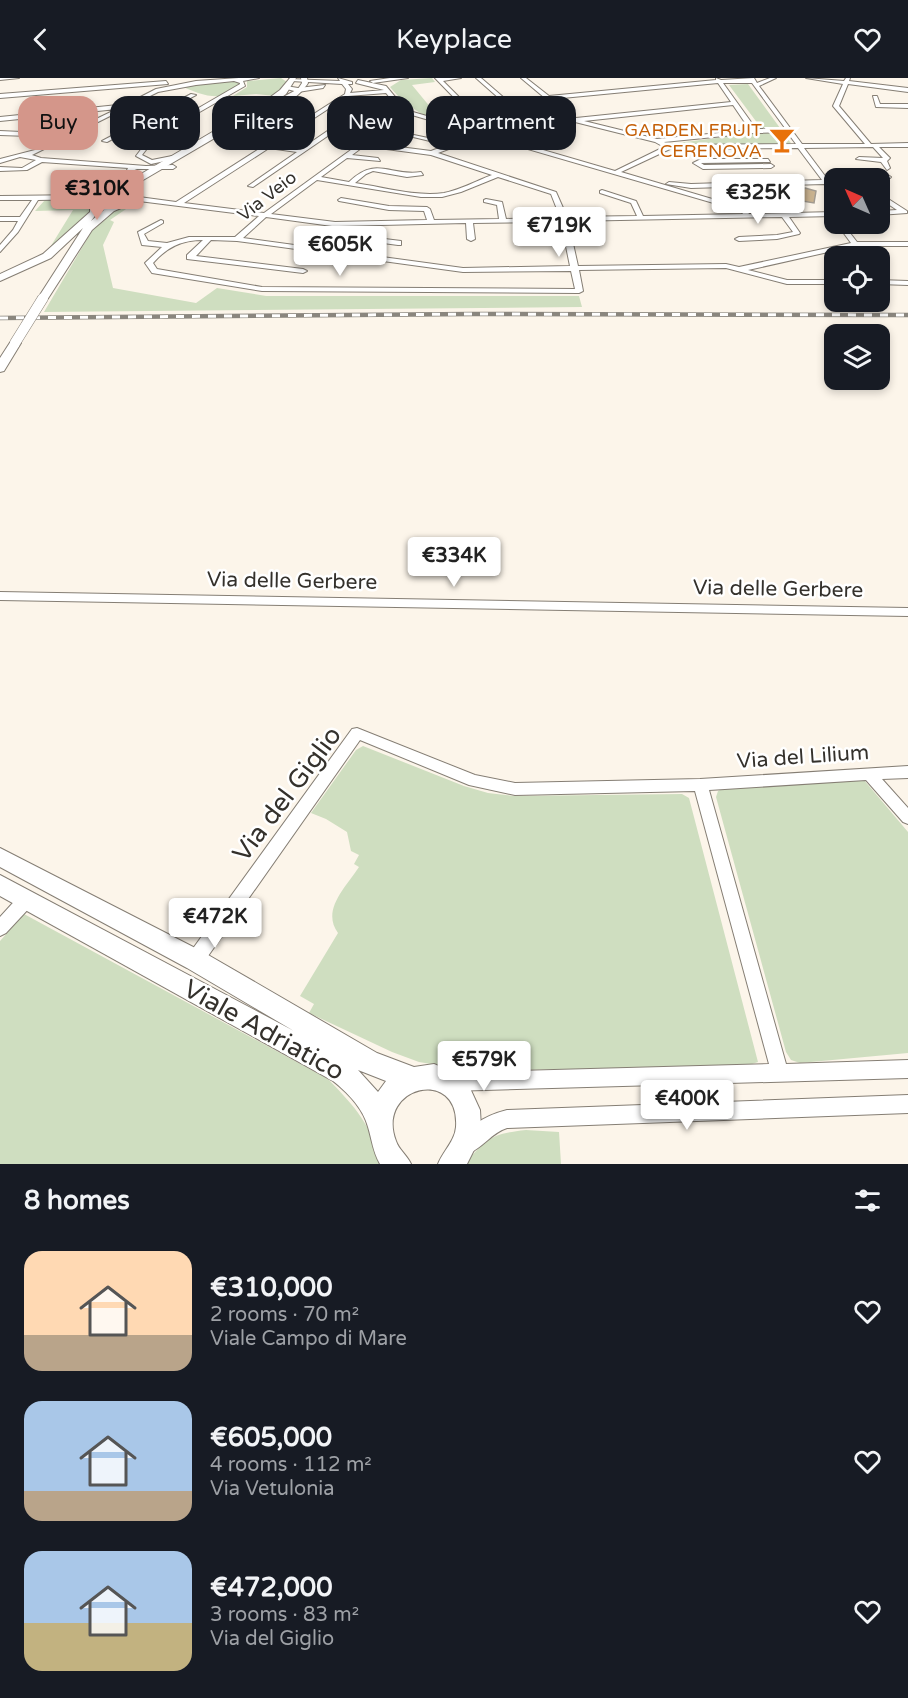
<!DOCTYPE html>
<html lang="en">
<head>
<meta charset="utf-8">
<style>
  :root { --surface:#171b24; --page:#20242c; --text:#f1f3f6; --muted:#9ea1a6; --accent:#d4968a }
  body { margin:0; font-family:"Varela Round",sans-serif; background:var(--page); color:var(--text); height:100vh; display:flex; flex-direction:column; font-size:22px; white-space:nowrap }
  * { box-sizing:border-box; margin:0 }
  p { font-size:20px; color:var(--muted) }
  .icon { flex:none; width:33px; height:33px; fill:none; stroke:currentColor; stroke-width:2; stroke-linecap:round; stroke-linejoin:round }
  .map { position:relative; height:1086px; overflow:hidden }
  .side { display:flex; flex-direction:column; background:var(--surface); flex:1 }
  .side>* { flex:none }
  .top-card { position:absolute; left:18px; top:18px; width:600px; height:54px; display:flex; gap:12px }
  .needle { width:39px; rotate:315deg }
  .fabs { position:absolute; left:824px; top:90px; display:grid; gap:12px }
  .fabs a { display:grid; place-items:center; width:66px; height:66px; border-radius:12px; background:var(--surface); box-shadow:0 3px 9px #0003; font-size:30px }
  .price { position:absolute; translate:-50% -51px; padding:0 14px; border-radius:6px; background:#fff; color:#222; font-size:20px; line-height:39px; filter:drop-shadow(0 2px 3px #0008) }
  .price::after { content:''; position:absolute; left:50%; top:36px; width:18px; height:14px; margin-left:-9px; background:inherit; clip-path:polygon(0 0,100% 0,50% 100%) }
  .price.current { background:var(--accent); color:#111 }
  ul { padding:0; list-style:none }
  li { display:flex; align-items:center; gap:18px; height:150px; padding:0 24px }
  li span { display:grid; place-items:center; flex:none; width:168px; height:120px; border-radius:18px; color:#555 }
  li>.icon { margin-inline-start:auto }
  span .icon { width:72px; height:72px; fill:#fffc; stroke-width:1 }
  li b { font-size:26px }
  h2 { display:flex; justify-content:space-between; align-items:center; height:72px; padding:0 24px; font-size:26px }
  .chip { padding:0 21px; border-radius:18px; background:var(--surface); box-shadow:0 3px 9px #0003; font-size:21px; line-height:54px }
  .chip.current { background:var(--accent); color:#111 }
  header { display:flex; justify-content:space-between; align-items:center; height:78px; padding:0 24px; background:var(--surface); font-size:27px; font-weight:600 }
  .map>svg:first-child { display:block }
</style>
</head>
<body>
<header><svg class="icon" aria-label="back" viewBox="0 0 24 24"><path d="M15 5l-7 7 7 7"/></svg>Keyplace<svg class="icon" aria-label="heart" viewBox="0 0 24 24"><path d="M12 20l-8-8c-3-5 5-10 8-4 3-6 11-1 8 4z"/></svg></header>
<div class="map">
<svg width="908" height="1086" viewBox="0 0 908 1086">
  <rect width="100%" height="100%" fill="#fcf5ea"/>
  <path fill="#cfdec0" d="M281,0L287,4L275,18L256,16L233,18L247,9V3Z
    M432,0L435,4L412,7L431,30L458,28L484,45C452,58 410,34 390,9L401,2Z
    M229,3L240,5C227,28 199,16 181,8Z
    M748,6L780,50H761L729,7Z
    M754,55H782L791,65L788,67L670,66Z
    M77,121L90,124L92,132L49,171L73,132L35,133L45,122Z
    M129,129L110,142L114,144L103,167L113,210L196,225L217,210L266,218H579L582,229L44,234L93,151L111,134Z
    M363,668L464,708L488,715L514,718L682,716L689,720L758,984L746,988L473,993L419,984L392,974L309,935L314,926L300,918L338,855C321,832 346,809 359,789L354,786L359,777L351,773L347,754L326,741L311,735L356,672Z
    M864,702L908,754V975L800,985L791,982L786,974L716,719L718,713L722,711Z
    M24,836L328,1001C356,1030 371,1046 381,1086H0V863Z
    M526,1052L559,1054L561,1086H464C488,1060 490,1056 526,1052Z"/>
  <path fill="#c9b28f" stroke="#a29b91" stroke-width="1.5" d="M805,110L816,113L814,125L773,118V114Z"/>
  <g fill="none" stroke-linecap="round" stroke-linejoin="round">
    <g stroke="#857e74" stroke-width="2">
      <path id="street" d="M0,0H19L0,2Z
        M239,0H259L243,3L245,8L156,59L142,77L152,82L172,78L174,81L151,86L136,78L152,57L240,6V5L234,3L196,7L158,14L32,77L41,80L146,88L173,87L176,89L173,91H137L132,93L122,115L117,114L128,90L42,84L27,92L0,93V89L22,90L36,82L20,79L0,85V81L35,72L59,59L0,57V53L65,56L117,31L0,43V39L118,27L121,29L156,11L196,3Z
        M338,0L352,4V6H348L352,11L350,15L384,12L356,5L358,2L386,8L406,32L482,54L493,50L471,37L435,0H461L443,3L475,35L499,48L527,45L476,0H481L533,45L570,41L521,0H526L549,18L716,2V0L721,2L754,0L757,5L770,0H776L759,8L802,66H865L833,28L843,6L806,0L844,3L846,0H850L849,3L908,10V14L848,6L839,28L871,66L908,65V69H879L890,80L887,83L890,90L887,92L881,84L856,81L859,79L883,80L873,69L804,70L834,110V117L824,106L691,110L666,106L669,104L691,106L822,102L798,70L670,71L621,94L746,131L749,136L834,134V138L789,139L800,155L799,156L777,161L739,163L735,161L739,159L777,157L793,154L782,139L568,143L578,188L726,186L739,189L851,165L837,146H843L857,164H908V168H855L748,192L787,202H834V206H787L726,190L579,192L583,213L579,215L262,213L152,195L145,185L162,169L142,167L138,154L161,142L163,143V145L144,156L148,163L167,165L189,159H235L259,138L139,123L131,124L128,122L129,121L139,119L176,124L345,16L346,11L342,6L291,3L289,1L340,3ZM718,5L731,24L576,40L552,21ZM723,5H752L785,50L756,51ZM386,15L401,33L392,42L348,39L301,71L273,67L348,18ZM733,27L750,52L657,61L584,43ZM405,35L477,56L452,65L409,56V58L447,67L431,73L368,65L402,40ZM351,42L388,45L264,135L184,125L269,70L297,74L248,108L253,109ZM575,44L655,64L664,69L615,93L488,56L499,52ZM787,54L796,66L670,67L664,64L754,55ZM483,58L741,133L743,136L643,138L636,123L602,112L600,113V115L631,125L637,138L567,139L556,114L438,75ZM364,68L431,77L492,97C476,103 460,112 444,115C415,119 383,109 355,105L366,96L373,93L407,99L423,97L421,94C390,99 377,77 349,104L321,99L347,80L380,83L378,80L352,77ZM498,99L551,116L560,139L506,141L502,124L486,121L484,122V124L497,127L499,141L434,142L430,131L427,129L389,128L341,120L338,122L339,123L389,132L424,133L427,142L335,144L271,136L317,102L421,119H442L461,114ZM266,139L332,148L339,159L398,167H401V163L344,156L339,148L466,145L467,161L471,163L475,161L473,145L561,144L570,188L463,190L243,160ZM203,162L187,177V181L303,195L307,193L303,191L196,178L211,162L237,163L463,194L571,193L575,211L262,209L157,191L153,185C167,169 182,162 203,162Z
        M390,0H408L373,5L370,3Z
        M166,3L168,6L0,20V16Z
        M325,7L323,10L298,14L283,10L286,8L298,10Z
        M191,16L196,17L107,64L102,63Z
        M873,18H877L880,26H908V30L876,29Z
        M701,81H768L770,84L701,85L704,87L771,86L774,88L771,90L703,91L693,85Z
        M888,97L891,99L890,100H868Z
        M879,115L907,133V135L879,137V133L897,132L879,120Z
        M88,117L102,121L99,123L88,121L38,122L18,154L0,174V167L13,152L18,143H0V139H20L32,122H0V118Z
        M879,202L908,203V207L879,206Z
        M0,514L908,530V538L0,522Z
        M357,650L475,697L515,705L700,701L908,688V700L882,701L908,730V746L903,744L866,702L709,712L786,986L908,982V1000L450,1013L444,1010L441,1004L444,998L450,995L769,986L695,713L515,717L469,707L360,662L201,888L195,890L189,888L187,882L189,876L352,651Z
        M27,814L33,816L35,821L33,826L6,855L0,858V839L21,816Z
        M908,1017V1035L507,1050C491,1055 484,1069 469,1075L462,1073L460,1066C468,1046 488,1037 507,1032Z"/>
    </g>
    <g stroke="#857e74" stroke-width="2">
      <path id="secondary" d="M290,0H296L286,16L271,27L121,115L131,117L135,124L114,133L92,152L47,222L43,223L38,220L83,150L51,180L0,203V196L43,176L90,134V127L96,119L107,116L265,23L280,12ZM116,120L125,123L110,128L100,126L102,123ZM100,131L104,132L91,143Z
        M301,0H307L308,5C302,15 287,28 274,28V24L298,11L302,5Z
        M15,262L21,265L4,293L0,294V280L11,263Z
        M0,770L203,874L377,975L414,989L434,986L458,996L469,1008L480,1032L481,1050L476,1068L467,1086H438C443,1073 455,1063 456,1049C460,988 375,1008 396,1063C399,1072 407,1077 411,1086H380C373,1074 372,1062 368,1049C363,1030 347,1014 333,1003L0,818V797L294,953L187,890L0,789ZM358,992L386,1003L378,1014Z"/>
    </g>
    <use href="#street" fill="#fff" fill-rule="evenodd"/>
    <use href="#secondary" fill="#fff" fill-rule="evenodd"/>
    <g stroke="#8a867e" stroke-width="4.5">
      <path id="rail" d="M0,240L473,236L908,237"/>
    </g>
    <use href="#rail" stroke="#fff" stroke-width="3" stroke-dasharray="8" stroke-linecap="butt"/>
    <g stroke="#857e74" stroke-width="11" stroke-linecap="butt">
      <path id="secondary-bridge" d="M15,265L43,220"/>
    </g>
    <use href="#secondary-bridge" stroke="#fff" stroke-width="10"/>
  </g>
  <defs>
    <g id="bar-bare" transform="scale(2.07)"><path d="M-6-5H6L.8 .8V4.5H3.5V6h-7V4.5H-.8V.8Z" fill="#e8710a" stroke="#fff" stroke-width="2.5" paint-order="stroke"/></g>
  </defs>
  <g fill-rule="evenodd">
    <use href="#bar-bare" x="782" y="62"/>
  </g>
  <g text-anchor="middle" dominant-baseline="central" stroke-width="5" stroke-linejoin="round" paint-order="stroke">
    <g font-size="18" fill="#c56008" stroke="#fff" text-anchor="end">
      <text x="762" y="52">GARDEN FRUIT<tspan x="762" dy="21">CERENOVA</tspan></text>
    </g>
    <g font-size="18" fill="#34312c" stroke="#fff">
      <text transform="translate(267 118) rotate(-38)">Via Veio</text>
    </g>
    <g font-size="21" fill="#34312c" stroke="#fff">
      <text transform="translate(292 503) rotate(1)">Via delle Gerbere</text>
      <text transform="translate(778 511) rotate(1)">Via delle Gerbere</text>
      <text transform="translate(803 679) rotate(-4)">Via del Lilium</text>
    </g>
    <g font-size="26" fill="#34312c" stroke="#fff">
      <text transform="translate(287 716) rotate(-53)">Via del Giglio</text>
      <text transform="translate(264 952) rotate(29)">Viale Adriatico</text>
    </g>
  </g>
</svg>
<div class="fabs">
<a><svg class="needle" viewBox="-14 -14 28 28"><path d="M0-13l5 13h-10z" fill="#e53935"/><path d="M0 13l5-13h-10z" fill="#9ea1a6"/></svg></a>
<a><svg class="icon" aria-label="locate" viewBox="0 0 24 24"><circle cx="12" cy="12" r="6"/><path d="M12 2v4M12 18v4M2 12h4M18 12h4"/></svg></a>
<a><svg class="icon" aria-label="layers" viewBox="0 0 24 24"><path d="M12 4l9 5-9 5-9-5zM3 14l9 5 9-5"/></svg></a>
</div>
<b class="price current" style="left:97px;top:143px">€310K</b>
<b class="price" style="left:758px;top:147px">€325K</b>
<b class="price" style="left:559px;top:180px">€719K</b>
<b class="price" style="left:340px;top:199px">€605K</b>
<b class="price" style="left:454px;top:510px">€334K</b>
<b class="price" style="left:215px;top:871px">€472K</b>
<b class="price" style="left:484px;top:1014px">€579K</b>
<b class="price" style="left:687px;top:1053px">€400K</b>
<div class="top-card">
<a class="chip current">Buy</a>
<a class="chip">Rent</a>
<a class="chip">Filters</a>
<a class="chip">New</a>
<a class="chip">Apartment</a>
</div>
</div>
<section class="side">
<h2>8 homes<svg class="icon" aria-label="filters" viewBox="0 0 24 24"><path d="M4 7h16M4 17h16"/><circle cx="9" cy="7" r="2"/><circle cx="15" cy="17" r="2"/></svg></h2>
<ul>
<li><span style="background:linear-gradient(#ffd9b3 70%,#b9a48a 0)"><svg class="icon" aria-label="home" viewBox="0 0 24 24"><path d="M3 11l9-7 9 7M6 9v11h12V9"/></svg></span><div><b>€310,000</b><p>2 rooms · 70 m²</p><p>Viale Campo di Mare</p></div><svg class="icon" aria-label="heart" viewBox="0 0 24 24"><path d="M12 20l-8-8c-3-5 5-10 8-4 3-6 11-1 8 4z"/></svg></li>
<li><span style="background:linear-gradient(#a9c7e8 75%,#b9a48a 0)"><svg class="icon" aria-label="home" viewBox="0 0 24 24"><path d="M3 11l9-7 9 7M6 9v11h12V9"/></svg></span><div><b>€605,000</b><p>4 rooms · 112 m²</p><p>Via Vetulonia</p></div><svg class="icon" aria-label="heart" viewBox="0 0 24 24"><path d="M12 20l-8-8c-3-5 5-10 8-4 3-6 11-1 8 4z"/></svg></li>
<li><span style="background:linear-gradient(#a9c7e8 60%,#c2b280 0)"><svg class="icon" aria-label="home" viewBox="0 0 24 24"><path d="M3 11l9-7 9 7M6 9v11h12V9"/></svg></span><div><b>€472,000</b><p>3 rooms · 83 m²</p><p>Via del Giglio</p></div><svg class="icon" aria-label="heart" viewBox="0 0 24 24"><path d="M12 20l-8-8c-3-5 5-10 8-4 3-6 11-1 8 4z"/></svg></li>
</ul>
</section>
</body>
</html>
